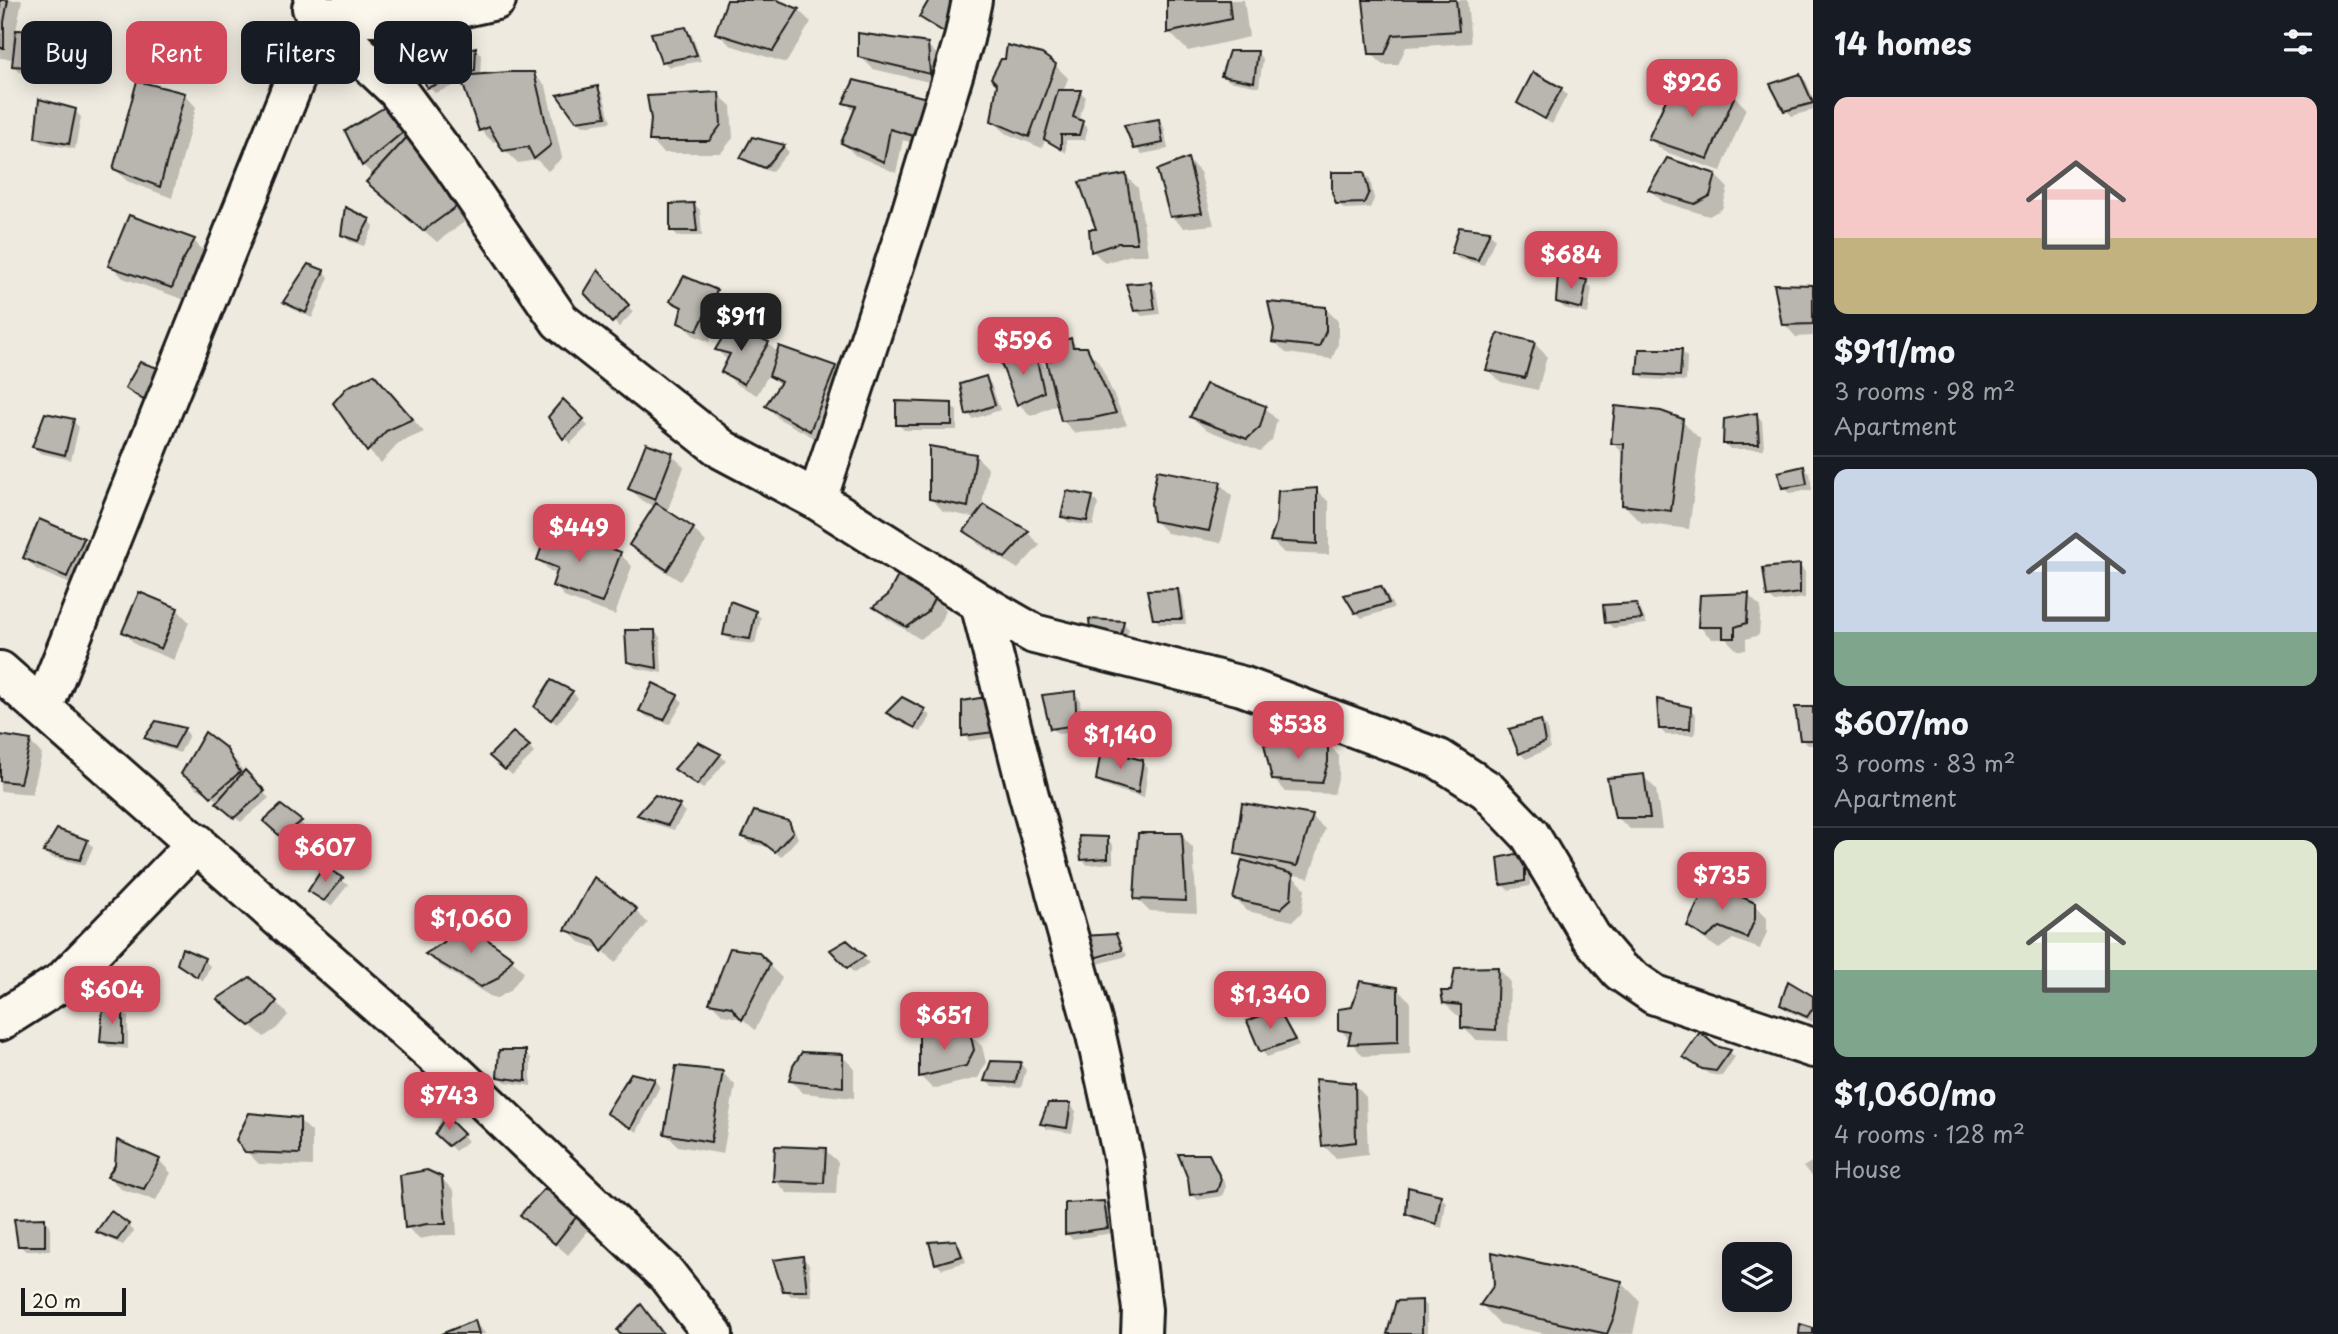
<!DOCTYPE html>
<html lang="en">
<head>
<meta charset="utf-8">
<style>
  :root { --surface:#171b24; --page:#242831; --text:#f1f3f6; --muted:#9ea1a6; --line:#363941; --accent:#d1495b }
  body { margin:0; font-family:"Playpen Sans",sans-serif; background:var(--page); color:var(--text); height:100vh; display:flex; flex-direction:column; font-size:26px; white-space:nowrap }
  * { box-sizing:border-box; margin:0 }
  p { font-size:23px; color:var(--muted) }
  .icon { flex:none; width:38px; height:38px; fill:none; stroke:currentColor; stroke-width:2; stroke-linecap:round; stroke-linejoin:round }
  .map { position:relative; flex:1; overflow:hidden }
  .panel { display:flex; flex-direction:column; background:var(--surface); width:525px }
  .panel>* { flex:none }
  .hud { position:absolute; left:21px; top:21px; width:665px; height:63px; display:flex; gap:14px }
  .fabs { position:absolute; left:1722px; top:1242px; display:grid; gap:14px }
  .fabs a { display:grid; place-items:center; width:70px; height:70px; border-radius:14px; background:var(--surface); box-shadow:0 4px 18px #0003; font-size:35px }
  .scale { position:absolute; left:21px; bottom:18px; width:105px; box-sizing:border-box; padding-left:7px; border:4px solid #1c1c1c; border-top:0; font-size:19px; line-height:24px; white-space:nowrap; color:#1c1c1c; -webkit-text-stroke:5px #fbf7ec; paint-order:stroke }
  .price { position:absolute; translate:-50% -60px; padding:0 16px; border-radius:14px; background:var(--accent); color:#fff; font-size:23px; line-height:46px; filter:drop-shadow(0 2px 4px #0008) }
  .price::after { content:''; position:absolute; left:50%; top:42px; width:21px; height:16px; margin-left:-10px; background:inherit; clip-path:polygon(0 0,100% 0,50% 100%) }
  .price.on { background:#222; color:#fff }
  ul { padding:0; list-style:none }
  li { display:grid; align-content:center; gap:14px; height:371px; padding:0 21px }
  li+li { border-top:2px solid var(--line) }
  li span { display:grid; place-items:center; height:217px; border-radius:14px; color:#555 }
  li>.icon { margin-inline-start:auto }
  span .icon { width:126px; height:126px; fill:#fffc; stroke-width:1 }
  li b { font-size:30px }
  h2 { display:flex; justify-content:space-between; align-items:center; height:84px; padding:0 21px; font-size:30px }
  .chip { padding:0 24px; border-radius:14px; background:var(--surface); box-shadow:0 4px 18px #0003; font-size:24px; line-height:63px }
  .chip.on { background:var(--accent); color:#fff }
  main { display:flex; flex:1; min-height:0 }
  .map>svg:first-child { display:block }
</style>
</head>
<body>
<main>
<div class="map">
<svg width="1813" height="1334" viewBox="0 0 1813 1334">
  <rect width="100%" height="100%" fill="#eeeadf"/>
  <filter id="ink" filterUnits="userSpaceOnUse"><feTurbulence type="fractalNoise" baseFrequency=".0143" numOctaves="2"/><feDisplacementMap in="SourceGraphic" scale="14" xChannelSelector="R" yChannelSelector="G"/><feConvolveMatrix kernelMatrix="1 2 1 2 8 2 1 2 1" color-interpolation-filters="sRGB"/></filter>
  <g filter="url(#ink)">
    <path fill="#0003" d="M0,0H22L16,31L50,33L56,39L50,73L19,72L13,66L14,59L0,58Z
      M729,0H772L798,10L811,22L786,63L730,45L717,33Z
      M1169,0H1244L1249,37L1188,51L1169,32Z
      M1365,0H1467L1471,43L1406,47L1398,65H1383L1371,53Z
      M686,29L692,35L701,61L669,67L663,61Z
      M927,45L940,57L942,85L873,69L860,56Z
      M476,49L481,55L480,76L533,74L546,86L562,158L548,171L537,160L518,163L505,150L499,140L493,142L480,130L464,82L435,93L429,87Z
      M1257,53L1263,59L1259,87L1229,81L1223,75Z
      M1055,65L1068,78L1063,92H1080L1086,97L1078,121L1088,128L1085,140H1066V153L1046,138L1042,148L1005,133L993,120Z
      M1800,76L1806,81L1813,98V110L1792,116L1786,110Z
      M855,82L929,148L903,140L896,173L855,155L843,143L855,112L845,102Z
      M597,88L603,94L611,122L583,126L577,120Z
      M1561,89L1567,95L1552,124L1525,108L1519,102Z
      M184,94L196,107L172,198L127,181L114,168Z
      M718,94L731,106L733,138L721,153H664L651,141Z
      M1734,96L1746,108L1721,171L1663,151L1650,139Z
      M390,107L467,220L437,242L368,182L374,176L363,165Z
      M75,111L81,117L75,149L42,143L37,137Z
      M1159,121L1164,127L1168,149L1142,154L1136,148Z
      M753,139L784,147L789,152L771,172L748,163L742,157Z
      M1188,160L1200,172L1214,225L1184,228L1171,216Z
      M1364,173L1370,179L1374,199L1370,208L1344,209L1338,203Z
      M1715,175L1728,188L1722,209L1709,216L1663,202L1650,190Z
      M1126,176L1138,188L1148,255H1131L1105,263L1093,251L1098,231Z
      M694,204L700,210L702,236H678L672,230Z
      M130,217L194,241L206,253L194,274L185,300L123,278L111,265Z
      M369,220L374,226L364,246L349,241L343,235Z
      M1460,229L1489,233L1495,238L1484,265L1459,259L1453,253Z
      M1576,241L1582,247L1573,279L1586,282L1592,288L1588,314L1564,308L1558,302L1560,276L1539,271L1533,265Z
      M323,271L329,277L312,318L291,308L285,302Z
      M604,278L633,312L619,327L586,292Z
      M685,278L716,292L729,304L709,342L693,335L680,322L683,311L672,300Z
      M1150,284L1156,290L1160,314L1142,316L1136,310Z
      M1813,287V336L1796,337L1784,324Z
      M1325,308L1338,321V344L1332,359L1286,353L1274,341Z
      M1070,340L1080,349H1086L1099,362L1127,425L1103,431L1075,433L1062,420L1058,404L1031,416L1019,404L1035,357L1051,373L1055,361Z
      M768,343L778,353L835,368L848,380L822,442L779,419L767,406L781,386L769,374L757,395L736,384L724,372L728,361L717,350Z
      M1534,343L1547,356L1538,390L1501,382L1488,370Z
      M1681,351L1687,357L1686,381L1645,379L1639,373Z
      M986,378L991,384L1000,410L973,419L968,414Z
      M386,389L424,432L399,443L381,463L369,451L335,403Z
      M563,401L588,426L570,444L551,417Z
      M951,405L957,411V430H904L898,424Z
      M1265,408L1277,420L1272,440L1260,451L1205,429L1192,417Z
      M1757,415L1762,421L1764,449H1730L1724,443Z
      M73,421L79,427L71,460L40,453L34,447Z
      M1682,421L1701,440L1689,529L1642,523L1623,504L1625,455L1613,443Z
      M672,455L684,467L667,512L693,529L706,542L680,581L643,557L631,545L655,507L643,501L630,489Z
      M975,455L988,468L981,512L985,507L1028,533L1040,545L1018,569L978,544L966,531L976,518L943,511L931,498Z
      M1804,468L1810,474L1812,490L1789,493L1783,487Z
      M1220,484L1232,496L1221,543L1167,533L1154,520Z
      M1316,490L1329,502V555L1284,553L1272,541Z
      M1068,493L1093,498L1098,504L1093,526L1068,522L1062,516Z
      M83,539L95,552L80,588L37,570L25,558Z
      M620,554L632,566L615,615L566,598L554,585L558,574L551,572L539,560Z
      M1800,566L1805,572V598L1775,602L1769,596Z
      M1381,588L1387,594L1394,608L1362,618L1356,612Z
      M1177,590L1183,596L1186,624H1160L1154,618Z
      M1748,595L1761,607L1759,635L1746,639V650H1737L1726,639H1712L1700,627Z
      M934,598L946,611L939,626L920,639L888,619L876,607Z
      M1635,604L1641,611L1647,624L1613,628L1607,622Z
      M177,609L189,622L174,660L136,645L124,632Z
      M755,612L761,618L755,644L731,641L725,635Z
      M1123,623L1129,629L1125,645H1099Z
      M654,631L660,637L662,673L635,668L629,661Z
      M551,683L572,692L578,698L557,724L542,713Z
      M1074,693L1080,699L1082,731L1058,734L1052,729Z
      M677,696L683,702L670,724L647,717L641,711Z
      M964,702L999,737L969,741L964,735Z
      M1690,709L1696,715L1695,735H1666L1660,729Z
      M1813,709V745H1808L1802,739Z
      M924,710L930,716L921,732L894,719L888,713Z
      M1541,721L1547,727L1550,748L1526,759L1520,753Z
      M184,729L189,735L180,753L151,743L146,737Z
      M0,737L30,742L42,754L32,794L0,791Z
      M1327,743L1339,756V775L1334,794L1286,792L1274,779Z
      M699,744L720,755L726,761L703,789L682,774Z
      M529,747L534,753L512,775L492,756Z
      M224,749L238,763L244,773L269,798L241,822L224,809L216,799L195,787L183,774Z
      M1142,762L1148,768L1144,798L1104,786L1098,780Z
      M1643,776L1656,789L1662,829H1630L1617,817Z
      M679,806L685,812L674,830L645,821L639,815Z
      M282,807L306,828L288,842L266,821Z
      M1312,817L1325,829L1309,878L1290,874L1305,888L1302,912L1293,921L1247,911L1235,898L1248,864L1237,853Z
      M788,823L794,829L798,838L781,857L770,847L749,843L744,837Z
      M1181,835L1193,848L1197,913L1149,911L1136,898Z
      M1107,839L1113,845V863L1088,865L1082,860Z
      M87,841L93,847L85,865L50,857L45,852Z
      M1525,854L1530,860V886L1508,890L1502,884Z
      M325,869L348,885L331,906L310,890Z
      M1754,904L1767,917V932L1760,949L1733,939L1719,949L1702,938L1689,925Z
      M636,911L648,923L615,963L603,950L580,942L567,929Z
      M458,920L512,960L524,972L510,991L495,999L440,966L428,955L445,943Z
      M1115,936L1124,948L1091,957V961L1125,951L1127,956L1094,965L1089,959L1085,937Z
      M846,942L869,963L854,973L833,951Z
      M183,950L204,960L210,966L203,981L179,964Z
      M758,954L782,978L755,1030L743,1019L723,1015L711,1003Z
      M1498,968L1510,981L1508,1041L1476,1040L1463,1027V1016L1457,1015L1444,1003L1452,993Z
      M1397,989L1410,1001V1054L1363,1056L1340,1029L1354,1009Z
      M1813,998V1022L1788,1011L1782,1005Z
      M220,1000L276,1002L288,1015L277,1028L264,1037Z
      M122,1011L128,1017V1049L108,1047L102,1041Z
      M1278,1011L1284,1017L1299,1046L1267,1057L1262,1051Z
      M969,1034L982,1046L986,1063L978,1078L933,1089L920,1076Z
      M1715,1048L1730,1052L1735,1057L1722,1076L1709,1074L1691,1062Z
      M525,1052L531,1058V1086L505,1082L499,1076Z
      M842,1056L854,1068V1098L803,1093L791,1081Z
      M992,1062L1021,1064L1026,1070L1021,1088L992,1086L986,1081Z
      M722,1072L735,1085L723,1154L678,1146L666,1134Z
      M654,1080L660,1086L637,1132L608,1113Z
      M1354,1084L1366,1097L1368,1154L1336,1158L1323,1145Z
      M1070,1105L1076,1111L1072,1133L1047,1129L1042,1123Z
      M446,1118L468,1141L455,1151L438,1134Z
      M299,1120L312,1132V1166L259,1164L246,1151Z
      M825,1150L838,1162L836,1194L787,1193L775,1180Z
      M1208,1156L1214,1162L1226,1186L1222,1196L1198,1200L1192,1194Z
      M159,1160L171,1173L156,1200L121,1189L109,1177Z
      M1813,1161V1177L1803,1167Z
      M441,1178L454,1191L457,1235H441L419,1239L407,1227Z
      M545,1191L593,1225L568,1255L522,1215Z
      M1440,1197L1446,1202L1442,1228L1414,1219L1408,1213Z
      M1103,1203L1109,1209L1113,1233L1072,1239L1066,1233Z
      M44,1220L50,1225V1251H26L20,1246Z
      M128,1225L134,1231L123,1245L104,1237L99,1232Z
      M955,1242L961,1248L966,1262L942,1269L936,1264Z
      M803,1258L809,1264L812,1296H791L785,1290Z
      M1621,1282L1640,1301L1633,1334H1547L1500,1324L1482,1305Z
      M1421,1301L1427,1307V1334H1390Z
      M641,1306L654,1318L665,1334H622Z
      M474,1322L486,1334H445Z"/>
    <path fill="#b9b6af" stroke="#1c1c1c" stroke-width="2" d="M0,0H8L4,22V48H0Z
      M727,0H777L799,9L773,51L715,33Z
      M929,0H951L966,6L952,37L919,17Z
      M1167,0H1229L1231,19L1167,33Z
      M1363,0H1456L1459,31L1393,35L1385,54H1369Z
      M686,27L697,55L661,62L651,33Z
      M16,30L51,31L45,68L12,66Z
      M858,33L928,43L930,74L858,57Z
      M1007,45L1042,54L1056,64L1029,137L991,121L997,84L991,78L1001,59H1005Z
      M476,47L475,70L427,88L417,62Z
      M1229,51H1258L1254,82L1221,76Z
      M508,72H534L551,145L534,159L528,147L503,151L489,127L479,131L460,76Z
      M1533,72L1562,88L1545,119L1517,103Z
      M1800,74L1813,103L1784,111L1770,84Z
      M854,80L927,98L917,137L890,129L884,162L841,143L856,106L843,103Z
      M1675,80L1735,95L1708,159L1648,139Z
      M137,81L185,93L160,187L113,169Z
      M598,86L606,117L576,121L557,95Z
      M1058,90H1081L1073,117L1083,121L1079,135H1061V149L1044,139Z
      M719,92L721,125L709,141H649L651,119L647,96Z
      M39,99L76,109L69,144L35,138Z
      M390,104L409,127L362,166L345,131Z
      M1159,119L1163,143L1134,149L1124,125Z
      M409,135L456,207L423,231L366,182Z
      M752,137L785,145L765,168L740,158Z
      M1188,158L1202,213L1170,217L1157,170Z
      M1667,158L1716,174L1710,196L1695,204L1648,190Z
      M1332,172H1364L1369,192L1364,203L1336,204L1332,192Z
      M1126,174L1137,243H1118L1091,252L1089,229H1096L1079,182Z
      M694,203L697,231H670V204Z
      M345,207L370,219L358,241L341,235Z
      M129,215L195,239L182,262L172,288L108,266Z
      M1459,227L1490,231L1478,260L1451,253Z
      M1533,233L1577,239L1568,274L1531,266Z
      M308,264L324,270L306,313L283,302Z
      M598,270L629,305L612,323L584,293Z
      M1558,274L1587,280L1582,309L1556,302Z
      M684,276L717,290L697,331L678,323L682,307L670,301Z
      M1151,282L1155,309L1134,311L1126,284Z
      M1774,284L1813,285V324L1782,325Z
      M1268,302L1326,307V331L1319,347L1272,342L1274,329Z
      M730,325L769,342L744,384L721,372L730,354L715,350Z
      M1498,333L1535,342L1525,378L1486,370Z
      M1071,338L1073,347H1087L1116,413L1089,419L1061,421L1046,360H1052L1048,346Z
      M779,346L836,366L810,431L765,406L781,382L769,376Z
      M1639,349H1682L1680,376L1637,374Z
      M1020,356H1036L1044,392L1017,405L999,358Z
      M140,362L164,370L148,403L125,388Z
      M374,374L413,419L386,431L367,452L333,403L347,387Z
      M986,376L995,405L966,415L960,384Z
      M1206,384L1266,406L1260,427L1247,439L1190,417Z
      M563,399L584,419L563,439L548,417Z
      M896,401L952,403V425H896Z
      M1615,406L1661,411L1683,419L1671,511L1622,505L1624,444H1611Z
      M45,413L74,419L65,455L32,447Z
      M1757,413L1759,444H1723L1724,419Z
      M646,443L673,453L655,500L628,489Z
      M929,446L976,454L968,507L929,499Z
      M1804,466L1807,484L1782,488L1778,472Z
      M1157,470L1221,482L1209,531L1153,521L1151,503Z
      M1317,488V544L1270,541L1276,523L1278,491Z
      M1067,491L1093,496L1087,521L1061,517Z
      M656,503L694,528L667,570L629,545Z
      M984,505L1029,531L1005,558L964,531Z
      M39,519L84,538L67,577L23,558Z
      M549,527L621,552L602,603L552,586L558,568L537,560Z
      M1800,564V593L1767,597L1763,568Z
      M900,572L935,597L927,613L907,627L873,607L888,595Z
      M1381,586L1389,603L1355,613L1344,595Z
      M1178,589L1182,619H1153L1147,590Z
      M139,592L178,608L161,649L122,632Z
      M1749,593L1747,623L1735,627V638H1723V627H1698L1700,595Z
      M730,601L756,611L750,639L723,635Z
      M1636,603L1642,619L1605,623L1603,605Z
      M1089,619L1124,621L1120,639H1091Z
      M625,630H655L657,668L627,662Z
      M551,680L573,691L551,720L534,707Z
      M653,683L678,695L664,720L639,711Z
      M1075,691L1077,725L1050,729L1042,695Z
      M902,697L925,709L915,728L886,713Z
      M986,697L995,732L962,736V701Z
      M1657,699L1691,707L1690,729H1659Z
      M1795,707H1813V740H1800Z
      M1541,720L1545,742L1519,754L1509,729Z
      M156,721L185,728L174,748L144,738Z
      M205,732L226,748L240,772L211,797L201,787L181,774Z
      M513,732L530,746L505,770L489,756Z
      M0,735L31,740L20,783L0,781Z
      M698,742L721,754L697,785L674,769Z
      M1328,742V762L1322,783L1272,780L1264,744Z
      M1101,750L1143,760L1138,793L1096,780Z
      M245,770L265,791L234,818L216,803Z
      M1644,774L1650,818H1615L1607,778Z
      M655,795L680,805L668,825L637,815Z
      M1242,803L1313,815L1297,866L1235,854Z
      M281,805L302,821L281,837L263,821Z
      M754,811L789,821L793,832L775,852L762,842L742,837Z
      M57,829L88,840L80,860L43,852Z
      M1138,833H1182L1186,901L1134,899Z
      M1079,836L1108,837V858L1081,860Z
      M1525,852V881L1501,885L1498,858Z
      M1242,860L1293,874L1291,899L1280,909L1233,899Z
      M324,866L343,878L324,901L308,891Z
      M594,877L637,909L602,952L594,940L565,930Z
      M1708,881L1755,903V919L1747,938L1720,927L1706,938L1687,926Z
      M458,918L513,958L497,979L481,987L425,954L444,942Z
      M1116,934L1122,950L1087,960L1083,936Z
      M847,940L865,956L847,968L830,950Z
      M182,948L205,958L197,977L177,964Z
      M730,948L758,952L770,964L742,1020L731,1007L709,1003Z
      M1498,967L1496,1030L1461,1028V1005L1443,1003L1441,991H1451L1455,968Z
      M250,977L277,1001L265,1016L250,1026L217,999Z
      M1360,981L1398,987V1042L1348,1044L1351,1032L1338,1030V1009L1352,1007Z
      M1788,981L1813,996V1008L1807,1017L1780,1005Z
      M103,1007L123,1009V1044L100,1042Z
      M1278,1009L1295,1040L1260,1052L1247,1021Z
      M970,1032L974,1050L966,1066L919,1077V1034Z
      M1700,1032L1716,1046L1731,1050L1716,1071L1702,1069L1683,1057Z
      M499,1050H526V1081L497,1077Z
      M802,1052L843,1054V1087L789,1081L793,1066Z
      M991,1061L1021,1062L1015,1083L984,1081Z
      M676,1066L723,1071L711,1142L664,1134Z
      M631,1073L655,1079L631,1128L606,1113Z
      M1315,1079L1355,1083L1356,1142L1322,1146Z
      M1048,1103H1071L1067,1128L1040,1124Z
      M249,1113L300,1118V1154L245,1152L236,1140Z
      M446,1116L464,1134L448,1146L435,1134Z
      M117,1140L160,1159L144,1189L107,1177L115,1165Z
      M775,1146L826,1148L824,1183L773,1181Z
      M1178,1154H1209L1221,1179L1217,1191L1190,1195L1188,1179Z
      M427,1170L442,1177L446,1224H427L405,1228L400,1175Z
      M1408,1187L1441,1195L1436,1224L1406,1214Z
      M544,1189L581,1211L555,1244L520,1215Z
      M1104,1201L1108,1228L1065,1234V1203Z
      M111,1211L129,1224L117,1240L96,1232Z
      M45,1218V1246H18L14,1219Z
      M956,1240L962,1256L935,1264L929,1242Z
      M1492,1252L1622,1281L1615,1314L1607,1334L1480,1305L1494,1285Z
      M803,1256L807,1291H783L773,1260Z
      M1422,1300V1334H1387L1396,1301Z
      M641,1304L663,1334H620L617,1330Z
      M475,1320L479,1334H441Z
      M1800,1324L1813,1328V1334H1799Z"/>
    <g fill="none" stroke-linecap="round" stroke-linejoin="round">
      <g stroke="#1c1c1c" stroke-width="44">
        <path id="minor" d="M312,8L320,17H419L496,0
          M817,500L909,220L964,39L972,0
          M980,603L1029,796L1096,1035L1124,1162L1142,1310L1141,1334
          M0,671L454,1072L666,1274L713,1334
          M43,708L320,17L397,90L453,165L560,321L723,450L817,500L980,603L1034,634L1242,686L1439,759L1487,790L1530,835L1591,937L1620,971L1655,995L1813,1048
          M0,1021L63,981L197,843"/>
      </g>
      <use href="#minor" stroke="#fbf7ec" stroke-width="38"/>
    </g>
  </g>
</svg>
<div class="fabs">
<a><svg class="icon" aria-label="layers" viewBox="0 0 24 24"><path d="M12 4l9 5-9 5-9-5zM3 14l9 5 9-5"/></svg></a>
</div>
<div class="scale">20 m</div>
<b class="price" style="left:1692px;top:119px">$926</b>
<b class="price" style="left:1571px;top:291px">$684</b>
<b class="price on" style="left:741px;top:353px">$911</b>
<b class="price" style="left:1023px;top:377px">$596</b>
<b class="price" style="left:579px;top:564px">$449</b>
<b class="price" style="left:1298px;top:761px">$538</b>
<b class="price" style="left:1120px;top:771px">$1,140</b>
<b class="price" style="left:325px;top:884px">$607</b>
<b class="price" style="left:1722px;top:912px">$735</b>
<b class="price" style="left:471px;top:955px">$1,060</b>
<b class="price" style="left:112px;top:1026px">$604</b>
<b class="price" style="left:1270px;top:1031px">$1,340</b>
<b class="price" style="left:944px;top:1052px">$651</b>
<b class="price" style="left:449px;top:1132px">$743</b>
<div class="hud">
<a class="chip">Buy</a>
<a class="chip on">Rent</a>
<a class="chip">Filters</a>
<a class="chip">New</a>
</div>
</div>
<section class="panel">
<h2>14 homes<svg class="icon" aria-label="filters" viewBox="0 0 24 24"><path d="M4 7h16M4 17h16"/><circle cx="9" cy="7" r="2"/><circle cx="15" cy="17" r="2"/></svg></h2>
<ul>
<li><span style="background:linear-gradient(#f6c9c9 65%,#c2b280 0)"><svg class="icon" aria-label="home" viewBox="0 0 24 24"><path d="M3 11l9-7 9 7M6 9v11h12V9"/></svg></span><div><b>$911/mo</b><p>3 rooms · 98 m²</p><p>Apartment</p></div></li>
<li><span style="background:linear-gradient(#c9d6e8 75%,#7fa58c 0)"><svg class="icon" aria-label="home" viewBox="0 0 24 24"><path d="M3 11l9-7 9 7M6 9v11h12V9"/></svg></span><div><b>$607/mo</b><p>3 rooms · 83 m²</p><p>Apartment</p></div></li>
<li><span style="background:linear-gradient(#dfe7d0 60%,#7fa58c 0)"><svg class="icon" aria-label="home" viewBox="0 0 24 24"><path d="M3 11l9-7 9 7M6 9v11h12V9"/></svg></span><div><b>$1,060/mo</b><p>4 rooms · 128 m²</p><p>House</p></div></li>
</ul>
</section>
</main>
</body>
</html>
